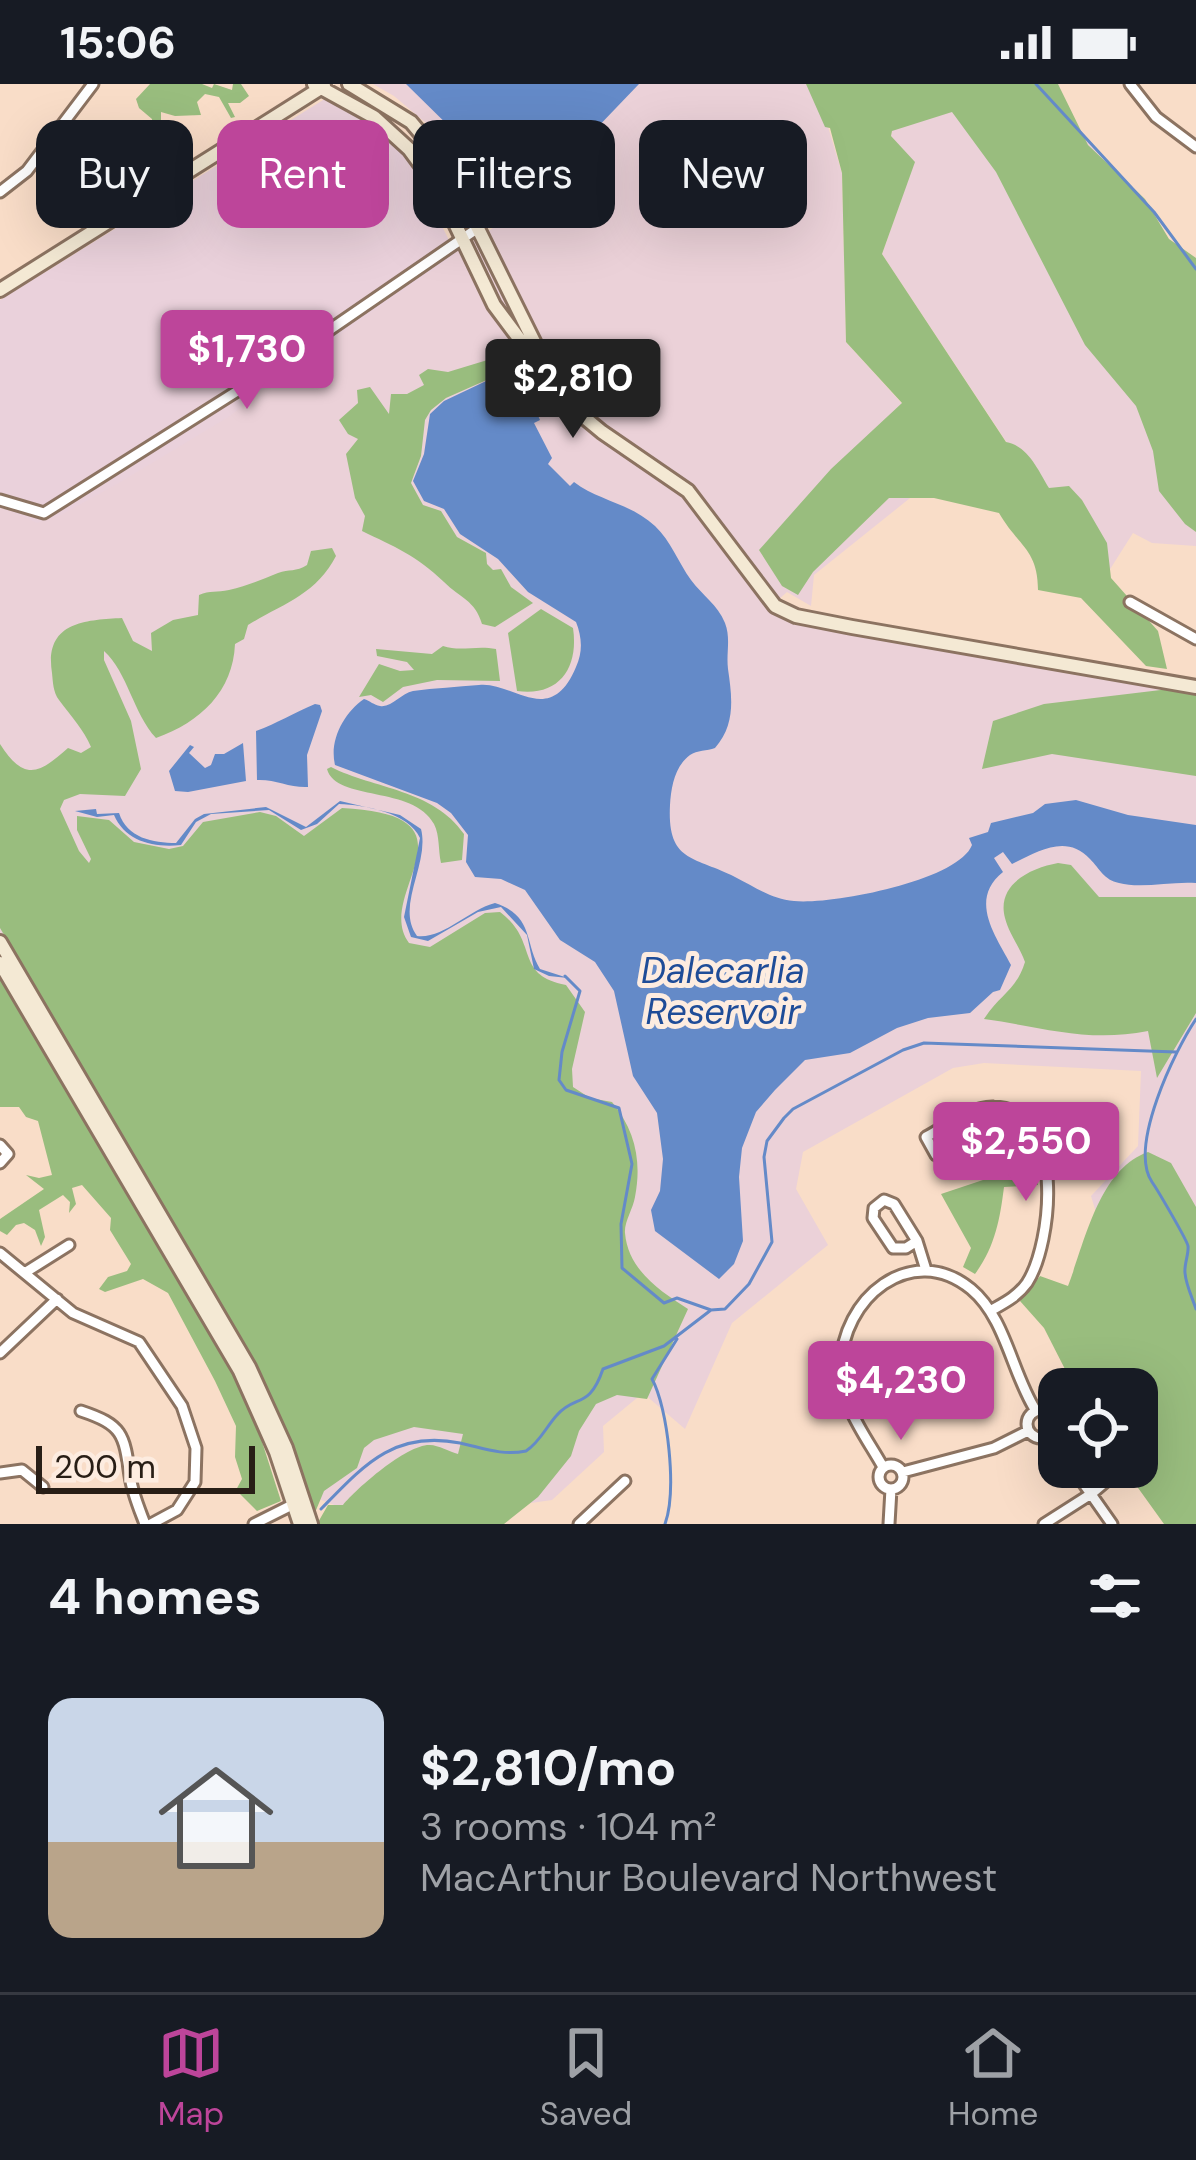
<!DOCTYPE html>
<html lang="en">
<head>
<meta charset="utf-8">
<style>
  :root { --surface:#171b24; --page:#20242c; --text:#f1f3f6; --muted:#9ea1a6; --line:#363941; --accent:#bd459a }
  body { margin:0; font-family:"DM Sans",sans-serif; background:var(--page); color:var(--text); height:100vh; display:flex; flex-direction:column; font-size:45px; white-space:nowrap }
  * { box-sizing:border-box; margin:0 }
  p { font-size:39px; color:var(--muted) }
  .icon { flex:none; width:66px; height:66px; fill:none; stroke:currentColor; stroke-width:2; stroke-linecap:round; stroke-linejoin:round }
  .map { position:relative; height:1440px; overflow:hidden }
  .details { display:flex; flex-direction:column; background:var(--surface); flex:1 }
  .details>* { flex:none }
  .top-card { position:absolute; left:36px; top:36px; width:1125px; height:108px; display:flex; gap:24px }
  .fabs { position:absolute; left:1038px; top:1284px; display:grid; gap:24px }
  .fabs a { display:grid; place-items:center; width:120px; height:120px; border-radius:24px; background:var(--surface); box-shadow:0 12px 48px #0002; font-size:60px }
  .scale { position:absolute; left:36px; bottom:30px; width:219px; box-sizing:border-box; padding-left:12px; border:6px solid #281e16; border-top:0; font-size:33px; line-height:42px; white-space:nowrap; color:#281e16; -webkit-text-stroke:9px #fdece0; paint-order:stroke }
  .price { position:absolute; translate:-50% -102px; padding:0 27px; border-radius:12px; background:var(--accent); color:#fff; font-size:39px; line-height:78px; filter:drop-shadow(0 3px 6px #0008) }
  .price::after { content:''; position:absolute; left:50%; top:72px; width:36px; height:27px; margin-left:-18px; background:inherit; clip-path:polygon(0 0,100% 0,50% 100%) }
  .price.current { background:#222; color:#fff }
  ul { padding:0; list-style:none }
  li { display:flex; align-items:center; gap:36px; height:300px; padding:0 48px }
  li+li { border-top:3px solid var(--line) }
  li span { display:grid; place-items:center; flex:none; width:336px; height:240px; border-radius:24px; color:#555 }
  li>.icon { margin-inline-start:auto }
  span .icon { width:144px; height:144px; fill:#fffc; stroke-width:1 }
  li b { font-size:51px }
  h2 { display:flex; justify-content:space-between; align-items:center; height:144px; padding:0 48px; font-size:51px }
  .tag { padding:0 42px; border-radius:24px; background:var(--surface); box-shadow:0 12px 48px #0002; font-size:42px; line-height:108px }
  .tag.current { background:var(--accent); color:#fff }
  .status { display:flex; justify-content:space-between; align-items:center; height:84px; padding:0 60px; background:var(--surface); direction:ltr }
  .status svg { height:33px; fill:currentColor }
  .tab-bar { display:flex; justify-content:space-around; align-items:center; height:168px; border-top:3px solid var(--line); background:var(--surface); font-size:33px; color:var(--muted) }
  .tab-bar a { display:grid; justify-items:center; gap:6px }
  .tab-bar .current { color:var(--accent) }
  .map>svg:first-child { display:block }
</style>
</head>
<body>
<div class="status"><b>15:06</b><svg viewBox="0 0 49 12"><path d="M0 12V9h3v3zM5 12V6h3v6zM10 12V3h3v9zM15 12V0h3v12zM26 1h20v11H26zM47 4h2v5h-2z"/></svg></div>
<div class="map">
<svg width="1196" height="1440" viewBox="0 0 1196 1440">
  <rect width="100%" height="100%" fill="#f9ddc8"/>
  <path fill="#ebd1d8" d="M373,0H815L842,89L846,258L955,378L814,491L811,522L787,508L769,524L818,544L1166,603L1181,639L1196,654V1143L1101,1145L1091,1112L1138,1062L1141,987L984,979L953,984L803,1068L796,1105L828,1161L732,1239L685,1345L643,1309L603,1342L604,1368L552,1416L384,1440L311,1412L271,1311L241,1268L52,947L0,849V415L431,177L459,166L493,144L459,80L433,45L394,12Z
    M1041,3L1157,139L1096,172L1169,155L1196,186V462L1152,459L1133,449L1107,490L1054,430L882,170L914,79L891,52L899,9Z"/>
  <path fill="#ead1db" d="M328,13L369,35L407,73L456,170L268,301L230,332L117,400L59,432L37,439L0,423V216Z"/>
  <path fill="#99bd7e" d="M150,0H202L212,4L214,0L232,6L233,0H241L249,12L240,19H228L235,33L231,34L219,13L205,10L197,18L201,31L175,32L161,28V42L153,47L152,35L139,24L136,15Z
    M806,0H1058L1088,61L1145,115L1169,155L1196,174V448L1185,440L1159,407L1153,367L1136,322L1085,261L996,88L952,28L892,47L891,52L915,78L882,170L1006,358C1028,362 1038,386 1049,404L1069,402L1082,416L1107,459L1111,494L1158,547L1167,585L1146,582L1081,514L1038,506C1038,465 1018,462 999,429L934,414H889L813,488L798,511L782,502L759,466L831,385L902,319L846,258L842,89L830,44L825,43Z
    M494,274L506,277L507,287L446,314L431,326L425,336L421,372L411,399L423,421L441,427L457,453L486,469L487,480L493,486L501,485L511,503L533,519L495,543L482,540C475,516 460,514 444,498C416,471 395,463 362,447L365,432L355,414L346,370L358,355L348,350L339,336L358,319L357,306L370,303L389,330L391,310H407L424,301L419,291L428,285L448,288Z
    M332,464L336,472C316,511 282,520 248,541L244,555L235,560C233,607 201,638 156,654C133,629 128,589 104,567V576L131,637L141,685L125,712L80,710L64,716L60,725L79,767L89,779L91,775L77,746V732L109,736L134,758L169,765L183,762L203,738L260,728L276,732L304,752L342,724C488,731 372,810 409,859L430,863L485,829L500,828C540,858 513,891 566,901L585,928L572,985L573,1003L590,1014L612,1018C635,1046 642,1077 635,1113C633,1125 624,1138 625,1149C628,1186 660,1207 688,1225L647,1315L617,1311L596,1320L579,1347L571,1372L538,1413L504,1440H317L328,1421H343C357,1404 407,1360 430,1361C438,1361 450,1368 458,1370L463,1350L414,1343L374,1356L364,1364L357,1384L324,1407L314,1431L285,1346L245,1261L0,844V660C24,697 38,691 68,664L81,669L91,663C84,646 71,632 59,616C53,608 53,598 52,589C44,538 85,536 122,534L133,557L152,567L151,549L173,536L198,531L199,511C210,506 217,509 229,506C247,502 261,496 278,489C289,485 296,488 307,481L311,467Z
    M541,525L573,544C579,584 559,613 517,607L508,549Z
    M443,562C461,568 476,561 496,565L500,597L437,596L403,603L383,618L371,611L359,613L379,580L400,587L414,586L407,578L377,572L376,565L432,570Z
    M1169,605L1196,609V692L1052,670L982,685L993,637L1044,620Z
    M331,683C374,705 433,705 464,750L462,776L441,779C438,766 440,752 434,740C413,701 336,718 327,685Z
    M1058,779L1071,781L1099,813H1196V929L1157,994L1148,947C1087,959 1043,943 984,935C1000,910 1016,907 1025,878C1020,863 1009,850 1005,834C996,800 1031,784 1058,779Z
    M0,892L238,1299L256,1339L281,1417L257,1427L236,1406L242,1395L235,1373L236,1342L215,1297L168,1209L143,1195L105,1208L99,1205L108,1193L127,1187L131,1180L110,1146L111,1134L82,1101L72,1104L76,1120L69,1129L70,1118L63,1111L39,1126L45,1153L41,1162L35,1146L24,1139L16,1141L7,1151L0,1147V1135L44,1105L26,1091L39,1094L52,1091L38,1037L26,1033L19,1023H0Z
    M1148,1068L1171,1079L1196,1123V1440H1164L1123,1383H1137V1305H1084L1069,1293L1044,1244L1020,1217L1040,1192L1068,1202C1085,1158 1099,1085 1148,1068Z
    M1036,1085L1038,1101L1004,1103C1000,1135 995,1163 975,1190L963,1183L971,1164L941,1110L1001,1090Z"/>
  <path fill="#648ac8" d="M406,0H639L592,49L586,45L520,112Z
    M503,289L520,293L526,319L532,318L540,336L534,339L552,374L548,380L570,402L574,398C599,417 630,419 655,442C671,457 678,478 691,496C703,512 717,520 725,539C731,555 726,568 728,585C732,613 736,640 715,664C707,667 697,666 690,671C675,682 671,703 670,721C667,779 694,772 735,793C755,803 771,815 794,817C830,821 958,797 972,761L969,754L988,748L991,739L1033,729L1045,720L1076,716L1128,731L1196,741V799C1172,797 1141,805 1119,799C1104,796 1100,785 1090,775C1066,749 1037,768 1012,780L1003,768L994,774L1003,788C968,816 996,852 1011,881L1000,906L993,908L970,929L928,934L897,944L850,969L805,976L775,1006L756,1028L742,1064L739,1093L743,1157L734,1180L719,1195L655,1147L651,1126L660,1107L663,1075L657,1029L633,992L614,907L595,878L560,856L525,806L501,795L475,793L466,778L468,751L451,729L437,719L335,681C329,656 344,629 364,615C370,617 374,621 380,622C392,624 401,609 413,607C435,604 457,603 479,601C513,597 550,645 576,583C583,568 582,553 576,538L528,508L498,475L460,450L444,425L424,417L413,397L424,370L430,330L444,317Z
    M315,620L320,621L322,627L307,671L308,703C290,704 275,695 257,696L256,647C278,639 293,629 315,620Z
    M243,659L246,697L188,708L175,707L169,687L190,661L194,663L189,669L205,684L211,681L215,670H224Z
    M340,717L400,731L421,745C430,780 395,822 417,852C444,855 468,826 495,819C534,832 524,858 540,885L568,894L549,892L534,885L527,851L501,823L478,828L428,857L411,853L404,833L420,754C409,729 365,721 339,720L317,740L301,746L269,726L211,730L196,738L181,761C153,764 125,757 114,731L97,733L75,727L96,725L97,730L119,729C127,754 153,759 176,759L195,735L204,730L266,723L306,743Z"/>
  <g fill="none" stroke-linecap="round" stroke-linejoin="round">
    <path stroke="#648ac8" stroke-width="3" d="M1036,0L1154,128L1196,185
      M565,892L580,907L562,968L559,996L566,1006L619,1024L632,1080L621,1140L622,1184L664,1219L677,1214L711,1226
      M1196,935C1175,966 1128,1063 1152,1098C1157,1105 1187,1156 1188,1162C1189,1170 1184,1180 1185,1189C1186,1201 1192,1213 1196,1225
      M321,1425C364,1381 394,1346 460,1359C483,1364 502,1372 526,1367C540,1358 546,1343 557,1331C575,1310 589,1326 603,1285L664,1262L711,1226L725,1225L749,1200L772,1158L764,1073L767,1057L784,1034L793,1025L903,966L924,959L1176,968
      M665,1440C677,1407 668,1324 652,1295L677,1255"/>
    <g stroke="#8c7361" stroke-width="15">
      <path id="minor" d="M1130,0L1156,33L1196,63
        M0,108L27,87L93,0
        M0,416L44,429L277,282L478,144
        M1130,518L1196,555
        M948,1041L958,1059L936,1071L926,1053C947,1042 970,1022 994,1023C1066,1024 1053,1159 1027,1199C1017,1213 1004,1219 990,1227
        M1038,1053L1054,1048L1088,1050V1027L1054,1048
        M0,1061L8,1070L0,1079
        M917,1157L906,1164H893L873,1134L874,1124L884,1116L894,1120L917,1157L926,1186
        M0,1169L73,1229L139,1258L182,1322L196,1364L195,1398L177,1426L151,1440
        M26,1188L69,1161
        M0,1269L57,1215
        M1027 1340a14 14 0 1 1 28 0a14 14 0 1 1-28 0Z
        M81,1327C123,1341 124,1350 130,1392C132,1408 139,1424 145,1440
        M879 1393a12 12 0 1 1 24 0a12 12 0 1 1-24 0Z
        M883,1383C865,1351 841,1322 841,1283C841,1215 911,1156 971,1205C1006,1234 1012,1290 1036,1327
        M1072,1383L1112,1440
        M903,1388L994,1364L1028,1347
        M0,1389L22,1386L43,1403
        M254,1440L294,1420
        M579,1440L625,1397
        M889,1440L891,1405
        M1044,1440L1091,1410L1123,1383"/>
    </g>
    <g stroke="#8c7361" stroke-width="18">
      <path id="secondary" d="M314,0L374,33L409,65L439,106L494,221L567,319L602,348L688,407L775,522L796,532L852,543L1196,603
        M349,0L411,38L446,80L553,296
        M0,206L324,2
        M0,858L249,1283L286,1364L311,1440
        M0,879L240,1287L276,1368L300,1440"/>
    </g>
    <use href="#minor" stroke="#fff" stroke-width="9"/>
    <use href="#secondary" stroke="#f4e9d4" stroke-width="12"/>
  </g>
  <g text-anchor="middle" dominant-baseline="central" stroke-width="10" stroke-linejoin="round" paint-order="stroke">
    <g font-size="36" font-style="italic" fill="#1e4c98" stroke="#fdece0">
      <text x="723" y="886">Dalecarlia<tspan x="723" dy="41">Reservoir</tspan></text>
    </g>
  </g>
</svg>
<div class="fabs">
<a><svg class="icon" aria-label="locate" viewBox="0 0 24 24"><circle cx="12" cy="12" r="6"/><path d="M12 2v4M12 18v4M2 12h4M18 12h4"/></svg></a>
</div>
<div class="scale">200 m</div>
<b class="price" style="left:247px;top:328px">$1,730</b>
<b class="price current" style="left:573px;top:357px">$2,810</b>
<b class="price" style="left:1026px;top:1120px">$2,550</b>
<b class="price" style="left:901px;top:1359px">$4,230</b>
<div class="top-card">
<a class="tag">Buy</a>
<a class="tag current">Rent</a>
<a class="tag">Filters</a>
<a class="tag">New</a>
</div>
</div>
<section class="details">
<h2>4 homes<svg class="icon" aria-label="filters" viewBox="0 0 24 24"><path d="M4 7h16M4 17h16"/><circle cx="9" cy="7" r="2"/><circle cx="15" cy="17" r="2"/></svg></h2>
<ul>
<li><span style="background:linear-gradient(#c9d6e8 60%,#b9a48a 0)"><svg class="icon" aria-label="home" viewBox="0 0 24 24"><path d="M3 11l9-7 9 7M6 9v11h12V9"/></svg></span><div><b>$2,810/mo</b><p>3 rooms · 104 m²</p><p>MacArthur Boulevard Northwest</p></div></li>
</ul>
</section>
<nav class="tab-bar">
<a class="current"><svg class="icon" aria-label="map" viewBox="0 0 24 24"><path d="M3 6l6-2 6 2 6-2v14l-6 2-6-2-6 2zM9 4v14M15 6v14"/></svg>Map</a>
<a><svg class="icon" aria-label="saved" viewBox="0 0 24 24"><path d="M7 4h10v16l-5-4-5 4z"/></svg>Saved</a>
<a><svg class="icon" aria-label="home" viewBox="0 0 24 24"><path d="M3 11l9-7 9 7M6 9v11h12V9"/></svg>Home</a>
</nav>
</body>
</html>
